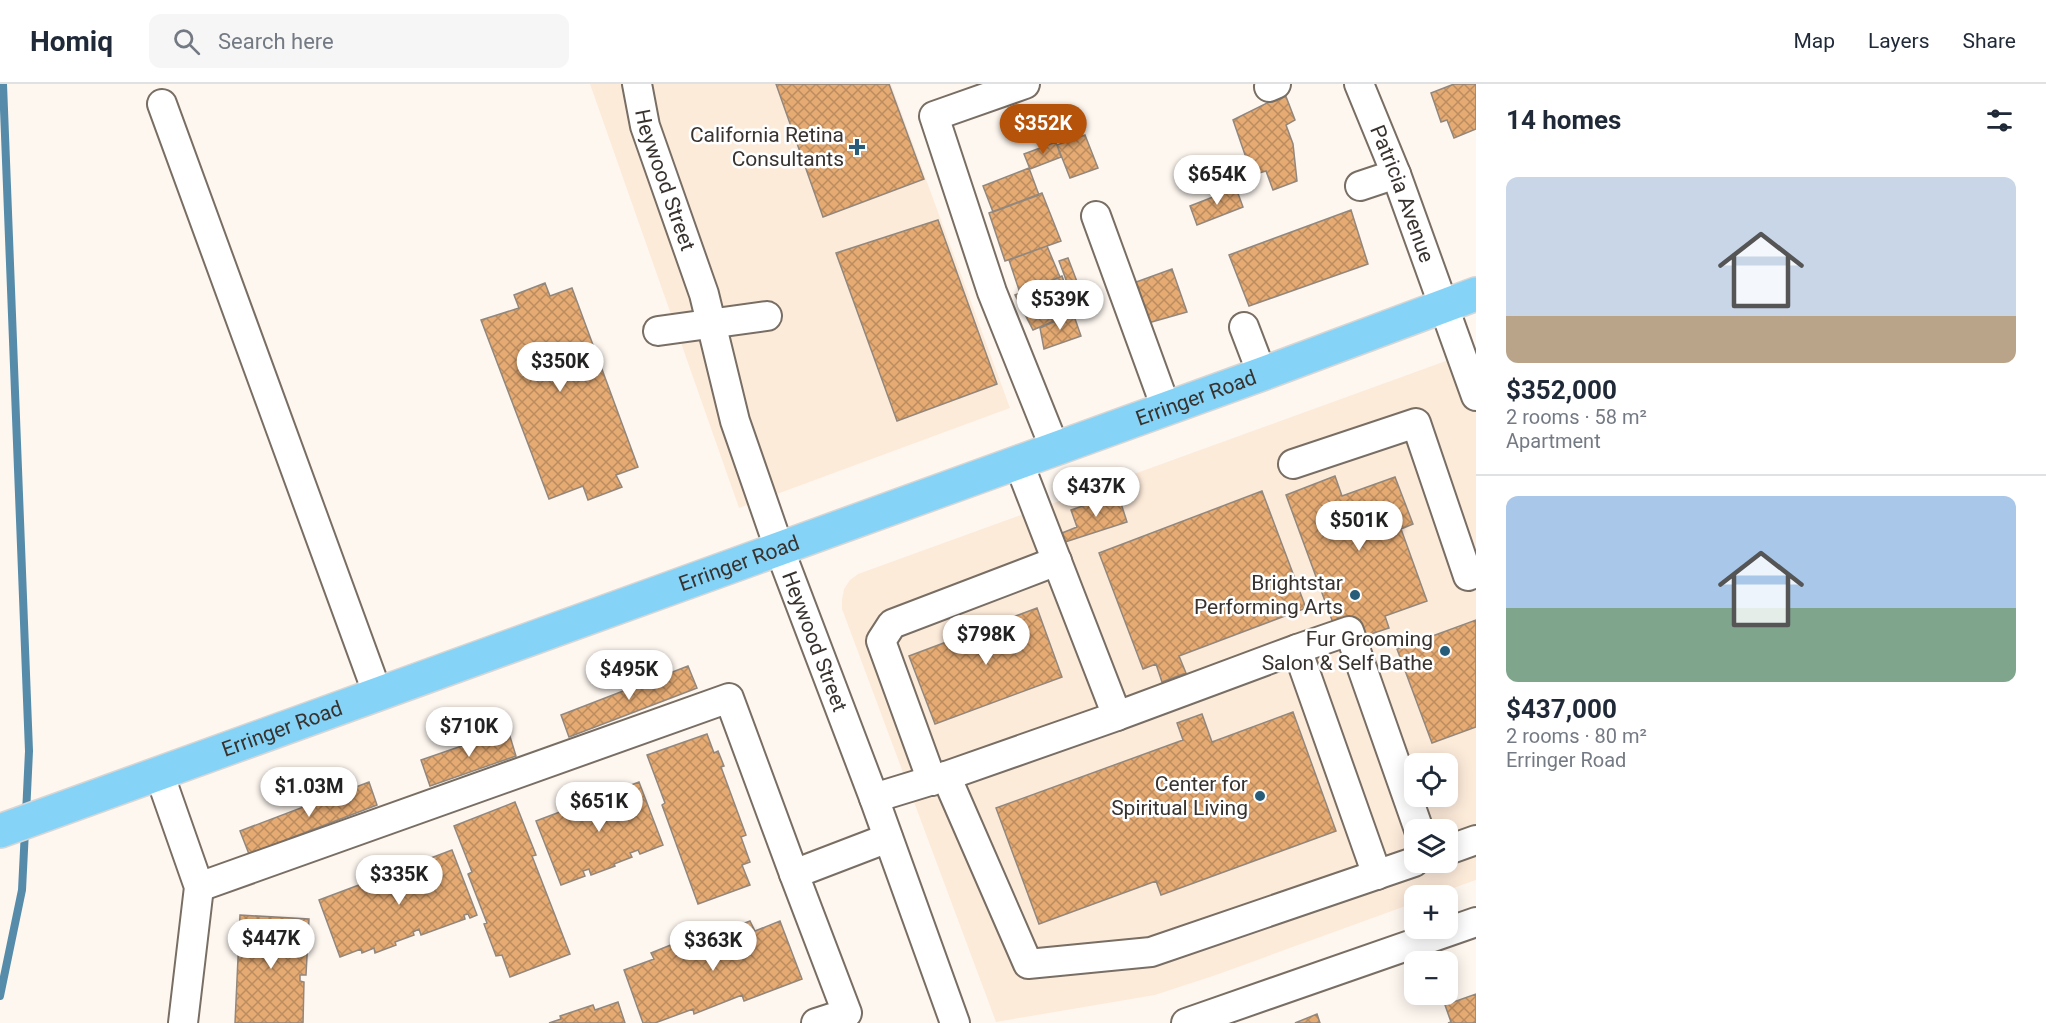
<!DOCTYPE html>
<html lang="en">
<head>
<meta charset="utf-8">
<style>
  :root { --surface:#fff; --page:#f6f6f7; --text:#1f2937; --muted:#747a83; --line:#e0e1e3; --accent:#b45309 }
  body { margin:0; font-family:Roboto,sans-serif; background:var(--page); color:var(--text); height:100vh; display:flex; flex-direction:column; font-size:22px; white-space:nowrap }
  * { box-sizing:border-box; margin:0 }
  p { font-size:20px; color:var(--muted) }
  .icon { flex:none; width:33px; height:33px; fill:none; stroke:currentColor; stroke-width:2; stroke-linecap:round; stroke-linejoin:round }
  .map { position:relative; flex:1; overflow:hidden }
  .side { display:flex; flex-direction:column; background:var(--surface); width:570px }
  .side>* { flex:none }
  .fabs { position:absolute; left:1404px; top:669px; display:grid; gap:12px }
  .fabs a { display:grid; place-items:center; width:54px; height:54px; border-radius:12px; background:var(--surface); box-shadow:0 3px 15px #0003; font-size:30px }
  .price { position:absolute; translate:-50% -51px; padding:0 14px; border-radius:21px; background:#fff; color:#222; font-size:20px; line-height:39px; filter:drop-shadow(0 2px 3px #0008) }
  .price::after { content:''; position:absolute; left:50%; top:36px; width:18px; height:14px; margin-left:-9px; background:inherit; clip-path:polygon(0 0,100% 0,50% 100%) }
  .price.active { background:var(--accent); color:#fff }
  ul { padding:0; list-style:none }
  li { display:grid; align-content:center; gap:12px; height:318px; padding:0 30px }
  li+li { border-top:2px solid var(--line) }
  li span { display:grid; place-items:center; height:186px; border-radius:12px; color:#555 }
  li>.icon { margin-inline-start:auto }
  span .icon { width:108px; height:108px; fill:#fffc; stroke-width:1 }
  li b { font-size:26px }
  h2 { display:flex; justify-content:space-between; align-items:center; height:72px; padding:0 30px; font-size:26px }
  header { display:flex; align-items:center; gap:36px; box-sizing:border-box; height:84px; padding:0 30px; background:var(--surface); border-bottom:2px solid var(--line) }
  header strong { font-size:28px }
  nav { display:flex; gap:33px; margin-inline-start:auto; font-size:21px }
  .search { width:420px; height:54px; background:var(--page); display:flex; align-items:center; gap:15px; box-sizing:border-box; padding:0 21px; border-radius:12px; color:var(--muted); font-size:22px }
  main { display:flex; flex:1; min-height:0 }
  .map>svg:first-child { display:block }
</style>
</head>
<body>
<header>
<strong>Homiq</strong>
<div class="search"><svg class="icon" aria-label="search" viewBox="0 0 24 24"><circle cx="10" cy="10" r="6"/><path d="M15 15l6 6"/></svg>Search here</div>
<nav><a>Map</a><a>Layers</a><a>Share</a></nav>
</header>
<main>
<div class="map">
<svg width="1476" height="939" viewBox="0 0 1476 939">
  <defs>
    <pattern id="building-cross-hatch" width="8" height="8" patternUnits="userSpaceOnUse" patternTransform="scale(1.5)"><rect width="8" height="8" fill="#e6ab73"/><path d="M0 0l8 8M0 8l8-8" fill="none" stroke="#bb8c5f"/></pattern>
  </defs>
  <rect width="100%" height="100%" fill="#fef7f0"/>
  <path fill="#fdebda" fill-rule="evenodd" d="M590,0H891L1010,324L739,424Z
    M1476,266V796L1434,811L1414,812V819L1216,891L1155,911L996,938L842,525V515L844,505L850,496L858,490ZM1414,680H1448V712H1414ZM1414,746H1448V778H1414Z"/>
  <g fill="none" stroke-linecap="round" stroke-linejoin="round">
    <path stroke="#568caa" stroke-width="8" d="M3,0L29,667L26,730
      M0,912L22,806L25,746"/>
  </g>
  <path fill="url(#building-cross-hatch)" stroke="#92877d" stroke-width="1.5" d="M776,0H889L924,95L823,133Z
    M1454,0H1476V45L1454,54L1447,36L1441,38L1431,9Z
    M1285,10L1295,36L1286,41L1293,60L1297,97L1273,106L1266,87L1252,91L1233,36Z
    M1085,51L1098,84L1070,94L1057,61Z
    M1056,58L1061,73L1030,85L1024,70Z
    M1029,84L1039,111L993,128L983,102Z
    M1236,104L1243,123L1197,141L1190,122Z
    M1042,109L1061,157L1005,177L989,129Z
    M1351,126L1368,180L1249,222L1229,171Z
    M938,136L997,300L897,337L836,169Z
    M1047,162L1060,193L1020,209L1009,176Z
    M1068,174L1084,216L1075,220L1059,177Z
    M1172,185L1187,228L1141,241L1128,201Z
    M1062,192L1075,228L1033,246L1015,211Z
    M545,199L550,212L572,204L638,383L616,391L622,403L588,416L583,402L549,415L481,236L519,224L514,211Z
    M1073,229L1081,252L1044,265L1040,244Z
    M1335,392L1342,412L1395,393L1413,440L1401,445L1427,517L1385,532L1389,544L1362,553L1336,547L1286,411Z
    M1262,407L1306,524L1179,572L1186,589L1162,598L1156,580L1143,585L1099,469Z
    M1118,410L1127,438L1065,458L1062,449L1077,443L1071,426Z
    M1037,524L1062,593L935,640L909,572Z
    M1476,536V643L1432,659L1397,565Z
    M688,582L697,604L569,653L561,631Z
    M1293,628L1336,747L1161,811L1156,797L1039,840L996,724L1183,656L1177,639L1202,630L1212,658Z
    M508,646L516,672L430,702L421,676Z
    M707,650L714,669L718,667L724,682L721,683L746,751L741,753L750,778L742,781L750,801L698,820L662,721L665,719L647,671Z
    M369,698L377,721L249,770L240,747Z
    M639,698L663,761L640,770L638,766L630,769L632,773L614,780L615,782L591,791L589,785L583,787L585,792L561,801L536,737Z
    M515,718L536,771L532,772L570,870L510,893L502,871L496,872L484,840L487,839L468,790L472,788L454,742Z
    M452,766L477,831L470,834L468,830L464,831L465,835L421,851L419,845L413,848L414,851L395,858L396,861L375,869L374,864L362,869L361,865L340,873L319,816Z
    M240,831L309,835L306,891H300V897L304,898L303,939H235Z
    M750,837L755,847L780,837L802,895L744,917L742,911L694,930L693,925L655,939H643L624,886L654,875L651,869L678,858L680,863L695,858L697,863L708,859L706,854Z
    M1476,910V939H1448L1451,938L1445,921Z
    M618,918L625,939H549L561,935L560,932L593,921L595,926Z
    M1317,930L1320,939H1295Z"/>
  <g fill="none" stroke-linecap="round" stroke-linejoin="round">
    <g stroke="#786e64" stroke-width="32">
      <g id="minor">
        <path id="s1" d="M637,0L645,42L704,210L735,337L779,464L874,714L955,939"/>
        <path d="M1025,0L934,32L992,208L1055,365"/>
        <path id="s2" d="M1359,0L1396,90L1476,312"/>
        <path d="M1269,3L1276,0"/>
        <path d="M162,20L378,611"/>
        <path d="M1360,102L1396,90"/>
        <path d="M1096,132L1166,324"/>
        <path d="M1244,243L1262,290"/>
        <path d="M658,247L767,232"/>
        <path d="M1293,380L1416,339L1468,492L1476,489"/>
        <path d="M1297,565L1349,547L1419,746"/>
        <path d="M1117,632L1297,565L1377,791"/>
        <path d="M159,689L199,803L183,939"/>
        <path d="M946,692L1028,880L1151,868L1414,778"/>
        <path d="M932,697L881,557L892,540L1057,477"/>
        <path d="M874,714L946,692L1117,632L1018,377"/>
        <path d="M1448,766L1476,756"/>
        <path d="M199,803L729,614L794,790"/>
        <path d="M816,939L847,929L794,790L888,754"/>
        <path d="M1186,939L1476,838"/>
      </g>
    </g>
    <g stroke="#d7d6d5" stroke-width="36">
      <g id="major">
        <path id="s3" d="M0,747L1262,290L1476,210"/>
      </g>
    </g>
    <use href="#minor" stroke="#fff" stroke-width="28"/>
    <use href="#major" stroke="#85d3f7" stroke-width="33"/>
  </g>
  <g fill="#285d79" stroke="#fff" stroke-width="2">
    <path d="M854 54h6v6h6v6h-6v6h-6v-6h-6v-6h6z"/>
    <circle cx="1355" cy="511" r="6"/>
    <circle cx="1445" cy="567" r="6"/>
    <circle cx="1260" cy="712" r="6"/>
  </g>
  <g text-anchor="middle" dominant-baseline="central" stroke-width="5" stroke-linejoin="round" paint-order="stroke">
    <g font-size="21" fill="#38332f" stroke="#fff" text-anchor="end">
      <text x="844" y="51">California Retina<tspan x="844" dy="24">Consultants</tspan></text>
      <text x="1343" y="499">Brightstar<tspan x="1343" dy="24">Performing Arts</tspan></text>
      <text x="1433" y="555">Fur Grooming<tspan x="1433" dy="24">Salon &amp; Self Bathe</tspan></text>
      <text x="1248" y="700">Center for<tspan x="1248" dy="24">Spiritual Living</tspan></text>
    </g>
    <g font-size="21" fill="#38332f" stroke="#fff">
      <text stroke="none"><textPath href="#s1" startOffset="100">Heywood Street</textPath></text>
      <text stroke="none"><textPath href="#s2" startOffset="118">Patricia Avenue</textPath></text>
      <text stroke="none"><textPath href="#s3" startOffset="1272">Erringer Road</textPath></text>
      <text stroke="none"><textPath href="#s3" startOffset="786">Erringer Road</textPath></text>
      <text stroke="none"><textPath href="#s1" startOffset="586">Heywood Street</textPath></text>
      <text stroke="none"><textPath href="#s3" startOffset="300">Erringer Road</textPath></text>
    </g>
  </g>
</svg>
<div class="fabs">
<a><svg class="icon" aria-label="locate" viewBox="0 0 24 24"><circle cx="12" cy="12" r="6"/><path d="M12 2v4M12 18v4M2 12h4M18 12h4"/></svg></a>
<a><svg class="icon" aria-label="layers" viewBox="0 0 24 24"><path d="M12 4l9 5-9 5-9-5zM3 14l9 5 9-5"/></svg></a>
<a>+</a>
<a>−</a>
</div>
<b class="price active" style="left:1043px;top:71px">$352K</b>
<b class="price" style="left:1217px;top:122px">$654K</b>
<b class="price" style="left:1060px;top:247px">$539K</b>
<b class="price" style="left:560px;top:309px">$350K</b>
<b class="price" style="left:1096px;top:434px">$437K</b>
<b class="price" style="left:1359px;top:468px">$501K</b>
<b class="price" style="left:986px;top:582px">$798K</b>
<b class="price" style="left:629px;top:617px">$495K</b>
<b class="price" style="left:469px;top:674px">$710K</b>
<b class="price" style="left:309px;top:734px">$1.03M</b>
<b class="price" style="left:599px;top:749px">$651K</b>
<b class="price" style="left:399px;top:822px">$335K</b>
<b class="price" style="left:271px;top:886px">$447K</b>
<b class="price" style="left:713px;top:888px">$363K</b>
</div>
<section class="side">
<h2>14 homes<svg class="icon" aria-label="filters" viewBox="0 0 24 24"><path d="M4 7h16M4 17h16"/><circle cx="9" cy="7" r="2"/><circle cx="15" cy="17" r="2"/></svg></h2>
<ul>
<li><span style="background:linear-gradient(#c9d6e8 75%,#b9a48a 0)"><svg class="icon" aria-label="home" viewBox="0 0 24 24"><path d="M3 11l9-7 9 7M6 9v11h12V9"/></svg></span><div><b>$352,000</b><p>2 rooms · 58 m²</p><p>Apartment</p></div></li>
<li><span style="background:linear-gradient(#a9c7e8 60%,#7fa58c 0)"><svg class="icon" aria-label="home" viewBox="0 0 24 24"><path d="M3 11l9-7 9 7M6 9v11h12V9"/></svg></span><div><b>$437,000</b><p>2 rooms · 80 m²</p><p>Erringer Road</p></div></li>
</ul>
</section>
</main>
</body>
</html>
